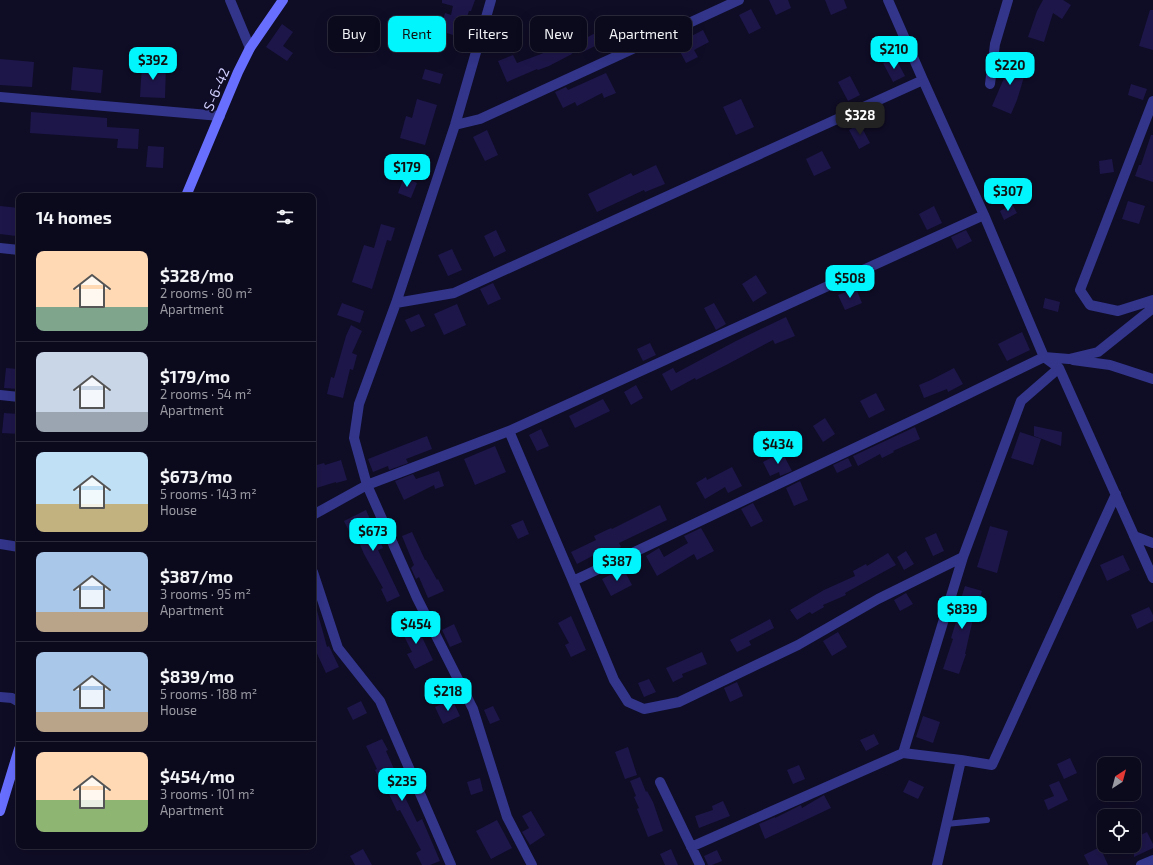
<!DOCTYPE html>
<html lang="en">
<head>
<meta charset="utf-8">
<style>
  :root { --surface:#0b091c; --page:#191729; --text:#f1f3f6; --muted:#9a9aa3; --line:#2b2a3b; --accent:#00f5fc }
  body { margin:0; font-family:"Exo 2","Noto Sans Armenian",sans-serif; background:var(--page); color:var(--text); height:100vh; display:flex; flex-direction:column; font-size:15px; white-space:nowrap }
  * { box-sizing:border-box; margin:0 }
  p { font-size:13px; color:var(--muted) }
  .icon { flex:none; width:22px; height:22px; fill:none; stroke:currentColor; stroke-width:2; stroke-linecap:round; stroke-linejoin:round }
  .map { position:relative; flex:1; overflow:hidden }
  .details { position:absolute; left:16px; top:193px; width:300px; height:656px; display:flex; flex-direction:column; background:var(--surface); border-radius:8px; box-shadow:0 4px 16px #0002,0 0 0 1px var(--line) }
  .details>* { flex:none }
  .banner { position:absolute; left:328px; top:16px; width:380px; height:36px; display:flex; gap:8px }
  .needle { width:26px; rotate:36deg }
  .controls { position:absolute; left:1097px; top:757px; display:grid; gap:8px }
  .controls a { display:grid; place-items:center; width:44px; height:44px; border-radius:8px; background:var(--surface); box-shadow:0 4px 16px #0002,0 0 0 1px var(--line); font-size:20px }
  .price { position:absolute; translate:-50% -34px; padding:0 9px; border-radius:8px; background:var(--accent); color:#111; font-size:13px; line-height:26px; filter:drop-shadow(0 1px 2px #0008) }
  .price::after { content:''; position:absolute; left:50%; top:24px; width:12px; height:9px; margin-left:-6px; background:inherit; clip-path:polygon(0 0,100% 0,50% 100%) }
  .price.selected { background:#222; color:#fff }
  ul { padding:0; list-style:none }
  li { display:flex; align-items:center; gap:12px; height:100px; padding:0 20px }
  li+li { border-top:1px solid var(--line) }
  li span { display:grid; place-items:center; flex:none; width:112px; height:80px; border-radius:8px; color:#555 }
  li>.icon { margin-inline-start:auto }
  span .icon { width:48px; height:48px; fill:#fffc; stroke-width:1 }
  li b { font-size:17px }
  h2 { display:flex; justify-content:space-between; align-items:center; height:48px; padding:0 20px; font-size:17px }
  .chip { padding:0 14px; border-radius:8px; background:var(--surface); box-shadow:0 4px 16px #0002,0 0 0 1px var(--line); font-size:14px; line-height:36px }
  .chip.selected { background:var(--accent); color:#111 }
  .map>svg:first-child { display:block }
</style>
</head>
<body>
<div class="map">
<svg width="1153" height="865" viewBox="0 0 1153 865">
  <rect width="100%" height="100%" fill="#0f0c26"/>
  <path fill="#1d1649" d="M442,0H475L471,11H469L460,37L440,31L445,13L451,15L453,6L442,3Z
    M769,0H788L791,8L776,15Z
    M825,0H844L847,8L831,15Z
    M1043,0H1063L1071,5L1062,19L1053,13L1044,42L1028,37L1037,11Z
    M751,9L761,28L749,34L739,15Z
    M1150,10H1153V50L1139,46Z
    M618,15L625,35L614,40L613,37L583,52L578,42L609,26L606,19Z
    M282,24L293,32L283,46L293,53L287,61L266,47Z
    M703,30L709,42L694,50L698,57L686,63L676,44Z
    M567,42L572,54L549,66L538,70L537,69L507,82L498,61L513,55L517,63L557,48V47Z
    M895,57L905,76L893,82L883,63Z
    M0,59L34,62L32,87L0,85Z
    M1004,60L1027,67L1017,100L1011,114L992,106L1005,76L1000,75Z
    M142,63L166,64L165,98L140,97Z
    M73,67L103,70L101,93L71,90Z
    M425,69L443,74L440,84L422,79Z
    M606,73L616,93L604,98L602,93L577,106L575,102L563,108L555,92L566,87L568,90Z
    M850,76L860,95L848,101L838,82Z
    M1131,84L1147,89L1143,100L1128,95Z
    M417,99L437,105L425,145L400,138L406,116L412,118Z
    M741,99L754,127L736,135L723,107Z
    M31,112L107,118V127L139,129L138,149L117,148L118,139L30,133Z
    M860,124L870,143L859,149L849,130Z
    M487,130L498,155L485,161L473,137Z
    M1151,135H1153V182L1135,176L1139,165H1141Z
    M148,146L164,147L163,168L146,167Z
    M822,151L831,168L814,176L806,159Z
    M1112,159L1114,172L1100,174L1099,161Z
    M656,165L665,184L645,192L644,190L597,212L588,194L631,173L633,176Z
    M404,177L417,183L411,198L398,193Z
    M1128,201L1145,206L1139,224L1122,219Z
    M1012,204L1017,213L1004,220L1000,211Z
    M0,206L19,208L16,236L0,234Z
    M934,206L942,223L927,230L919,214Z
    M381,224L395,228L391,241L387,240L372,289L352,282L364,245L374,248Z
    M496,230L506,251L494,257L484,236Z
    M966,230L972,241L957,249L951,237Z
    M452,249L462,270L448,276L438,255Z
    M756,275L767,293L753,302L742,284Z
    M493,283L501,299L488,305L480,289Z
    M856,288L862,303L845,310L838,295Z
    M1045,298L1060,302L1058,312L1043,308Z
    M342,303L364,311L360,323L337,315Z
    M714,303L726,324L716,330L704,308Z
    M457,304L466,325L444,335L434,314Z
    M419,314L425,326L411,332L405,320Z
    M786,317L795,336L775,344L773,340L728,364L696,380L695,378L671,391L662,374L673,368L676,373L736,341Z
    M351,325L362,331L352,353L357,355L353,370L350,369L343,398L327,394L331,377L334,378L346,336Z
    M1022,332L1030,350L1007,361L998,344Z
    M650,343L656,355L643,361L637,349Z
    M6,368L19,369V389L4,388Z
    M954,368L963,384L948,392L947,389L924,398L919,385L931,380Z
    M636,385L643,398L631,405L624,392Z
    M876,393L885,410L869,418L860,401Z
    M603,399L610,411L575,428L569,416Z
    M4,413L19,414V434L2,433Z
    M825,418L835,434L823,442L813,426Z
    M1034,426L1062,432L1061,446L1034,436Z
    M915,427L920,439L893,451L894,452L882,458L880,454L858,466L853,456Z
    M541,429L549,446L537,451L529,435Z
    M1020,432L1041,439L1033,465L1011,458Z
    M427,436L432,449L406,459L408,463L389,470L388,466L373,472L368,459Z
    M495,446L506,472L475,485L464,459Z
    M782,452L792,471L780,476L779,472L770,476L763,462Z
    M848,458L852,466L837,473L833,465Z
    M341,460L347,480L336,483V482L313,489V466L324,463L325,465Z
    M732,467L742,486L728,493L725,487L705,499L696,483L706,477L707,480Z
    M439,471L444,486L435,489L434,485L404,500L395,481L413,474L416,479Z
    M800,481L808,500L794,506L786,488Z
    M753,503L763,521L751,527L741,509Z
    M660,505L667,520L619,543L621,547L604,556L602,551L577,564L571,552L596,540L594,536L611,528L612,529Z
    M366,510L383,548L378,550L400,596L387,602L381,589L383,588L364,554L354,531L350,533L344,521Z
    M523,520L529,534L518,539L511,525Z
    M990,526L1008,531L997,573L977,567Z
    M701,528L714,551L697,560L694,554L657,576L646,556L659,548L664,557L688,543L684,536Z
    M412,532L425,560H426L437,580L438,579L444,591L428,598L419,577L416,579L411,568L414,565L402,536Z
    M936,533L944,551L933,556L925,538Z
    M906,551L914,564L904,570L897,557Z
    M888,553L896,565L845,593L846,595L823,605L824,607L812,614L810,612L797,620L790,610L824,590L855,576L853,571L866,564L867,566Z
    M1123,555L1130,570L1107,581L1100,565Z
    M623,568L632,585L611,596L602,579Z
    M965,586L982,591L972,623L965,654H966L959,674L943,669L953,639L951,638L961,606L959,605Z
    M906,593L913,604L900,611L894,600Z
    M316,607L327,647L329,646L339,667L326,673L313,645V608Z
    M1149,607L1153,615V621L1137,629L1131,615Z
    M571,616L586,650L571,657L565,645L569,643L558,623Z
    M770,619L774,628L749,641L751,645L737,652L730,640Z
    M417,620L424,634L421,635L433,660L415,669L407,654L412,652L400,628Z
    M454,624L462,642L450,647L442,630Z
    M838,632L847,647L832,656L823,641Z
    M702,652L707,664L682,674L683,677L673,682L666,668Z
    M649,679L656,692L644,697L638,683Z
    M737,682L743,696L730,702L724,688Z
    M452,699L460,716L443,724L435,707Z
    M361,701L367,713L353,720L347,708Z
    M493,706L500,720L490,724L484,710Z
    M923,716L940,722L933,743L916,737Z
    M874,734L879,744L866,751L860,740Z
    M382,739L388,750L386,751L399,780L397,781L417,822L422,819L440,861L430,865H422L416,853L421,850L400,810L397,811L385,786L383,787L375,770L377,769L366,746Z
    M628,747L637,775L625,779L615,752Z
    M1070,758L1077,773L1064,779L1057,764Z
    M799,765L805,779L793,784L787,770Z
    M640,777L646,792L647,791L653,802L663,831L648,837L637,809L639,808L634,797L636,796L630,781Z
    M480,778L483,791L471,795L467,782Z
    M909,780L924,787L918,799L903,792Z
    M1059,781L1068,800L1048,810L1044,800L1054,796L1049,785Z
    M824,795L831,808L765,839L759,824L775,817V818L801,805L802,808Z
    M723,801L730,816L699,828L695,816L713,810L712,806Z
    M531,811L545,835L530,845L522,832L529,828L522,816Z
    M497,820L512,848L491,859L476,831Z
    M1147,832L1153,844V848L1134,857V838Z
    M1100,847L1108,865H1089L1084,855Z
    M363,849L372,865H355L350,856Z
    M671,849L678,865H665L660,854Z
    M717,850L722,861L712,865H708L704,856Z"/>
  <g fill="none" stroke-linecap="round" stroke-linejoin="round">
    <path stroke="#32358a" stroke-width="6" d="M946,824L987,820"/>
    <path stroke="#32358a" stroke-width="10" d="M230,0L250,48
      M491,0L455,125L396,303L359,404L354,438L367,485L417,598L473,709L507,817L532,865
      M888,0L923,80L984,215L1044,357L1059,368L1153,578
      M990,84L995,44L1008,0
      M0,97L220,116
      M1153,101L1080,290L1090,305L1118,311L1153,300
      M455,125L480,119L739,0
      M0,248L19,250
      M396,303L454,293L923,80
      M1073,360L1110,365L1153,379
      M0,395L19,397
      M509,431L573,581L935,410L1044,357L1069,359L1098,352L1153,308
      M313,515L367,485L509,431L984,215
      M1134,536L1153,543
      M0,544L19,547
      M313,572L338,648L380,701L451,865
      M573,581L614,680L628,702L644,709L679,702L798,645L878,599L963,557
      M0,697L12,698L19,702
      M903,753L963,557L1021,401L1059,368
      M961,760L992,765L1116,494
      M660,782L700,865
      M691,847L903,753L961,760L937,865
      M1141,865L1153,860"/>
    <path stroke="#686fff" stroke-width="10" d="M186,196L238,72L250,48L283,0
      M0,811L19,749"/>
  </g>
  <g text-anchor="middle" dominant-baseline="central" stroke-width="4" stroke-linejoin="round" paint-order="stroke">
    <g font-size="14" fill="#d3d1ff" stroke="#0f0c26">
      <text transform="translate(216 89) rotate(-67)">Տ-6-42</text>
    </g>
  </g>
</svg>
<div class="controls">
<a><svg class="needle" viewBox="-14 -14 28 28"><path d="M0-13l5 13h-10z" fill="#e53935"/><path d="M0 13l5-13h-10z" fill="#9a9aa3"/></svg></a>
<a><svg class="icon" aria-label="locate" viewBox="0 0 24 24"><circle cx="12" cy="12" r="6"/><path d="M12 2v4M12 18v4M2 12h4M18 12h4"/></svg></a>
</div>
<b class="price" style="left:894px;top:70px">$210</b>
<b class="price" style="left:153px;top:81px">$392</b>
<b class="price" style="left:1010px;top:86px">$220</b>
<b class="price selected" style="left:860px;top:136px">$328</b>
<b class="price" style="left:407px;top:188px">$179</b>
<b class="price" style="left:1008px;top:212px">$307</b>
<b class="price" style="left:850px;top:299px">$508</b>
<b class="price" style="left:778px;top:465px">$434</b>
<b class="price" style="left:373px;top:552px">$673</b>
<b class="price" style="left:617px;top:582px">$387</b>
<b class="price" style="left:962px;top:630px">$839</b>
<b class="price" style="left:416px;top:645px">$454</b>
<b class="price" style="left:448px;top:712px">$218</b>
<b class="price" style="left:402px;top:802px">$235</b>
<div class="banner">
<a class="chip">Buy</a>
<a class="chip selected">Rent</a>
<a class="chip">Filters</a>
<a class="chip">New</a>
<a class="chip">Apartment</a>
</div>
<section class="details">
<h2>14 homes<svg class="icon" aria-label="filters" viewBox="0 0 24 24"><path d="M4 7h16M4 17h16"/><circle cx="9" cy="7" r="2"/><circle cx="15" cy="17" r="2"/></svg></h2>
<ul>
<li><span style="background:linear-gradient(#ffd9b3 70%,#7fa58c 0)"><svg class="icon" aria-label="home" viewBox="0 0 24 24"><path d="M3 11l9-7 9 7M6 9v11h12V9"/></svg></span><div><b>$328/mo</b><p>2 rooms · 80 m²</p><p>Apartment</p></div></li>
<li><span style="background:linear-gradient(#c9d6e8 75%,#9aa5b1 0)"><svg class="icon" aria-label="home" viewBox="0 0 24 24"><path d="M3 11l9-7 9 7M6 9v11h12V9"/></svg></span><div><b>$179/mo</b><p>2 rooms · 54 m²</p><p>Apartment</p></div></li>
<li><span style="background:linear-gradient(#bfe0f5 65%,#c2b280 0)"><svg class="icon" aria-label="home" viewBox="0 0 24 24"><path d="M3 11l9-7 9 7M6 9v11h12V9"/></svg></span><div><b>$673/mo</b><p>5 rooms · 143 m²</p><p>House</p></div></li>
<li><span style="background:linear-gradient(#a9c7e8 75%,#b9a48a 0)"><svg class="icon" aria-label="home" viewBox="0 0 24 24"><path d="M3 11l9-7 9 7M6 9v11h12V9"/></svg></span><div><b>$387/mo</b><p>3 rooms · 95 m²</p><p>Apartment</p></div></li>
<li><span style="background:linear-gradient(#a9c7e8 75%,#b9a48a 0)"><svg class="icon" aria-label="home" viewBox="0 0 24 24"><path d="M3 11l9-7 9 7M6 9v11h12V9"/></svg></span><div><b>$839/mo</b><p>5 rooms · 188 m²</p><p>House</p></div></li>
<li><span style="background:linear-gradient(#ffd9b3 60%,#8fb573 0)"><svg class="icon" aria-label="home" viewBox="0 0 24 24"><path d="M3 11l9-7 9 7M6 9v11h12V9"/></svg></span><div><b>$454/mo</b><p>3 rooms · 101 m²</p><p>Apartment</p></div></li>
</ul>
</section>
</div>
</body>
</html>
